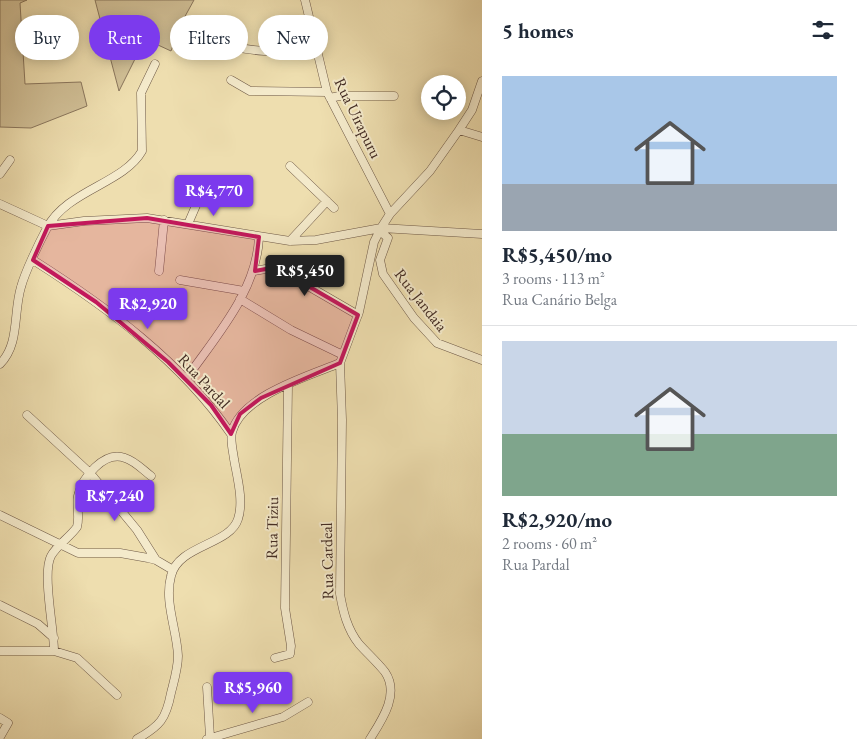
<!DOCTYPE html>
<html lang="en">
<head>
<meta charset="utf-8">
<style>
  :root { --surface:#fff; --page:#f2f2f3; --text:#1f2937; --muted:#747a83; --line:#e0e1e3; --accent:#7c3aed }
  body { margin:0; font-family:"EB Garamond",serif; background:var(--page); color:var(--text); height:100vh; display:flex; flex-direction:column; font-size:19px; white-space:nowrap }
  * { box-sizing:border-box; margin:0 }
  p { font-size:16px; color:var(--muted) }
  .icon { flex:none; width:28px; height:28px; fill:none; stroke:currentColor; stroke-width:2; stroke-linecap:round; stroke-linejoin:round }
  .map { position:relative; flex:1; overflow:hidden }
  .details { display:flex; flex-direction:column; background:var(--surface); width:375px }
  .details>* { flex:none }
  .top-card { position:absolute; left:15px; top:15px; width:391px; height:45px; display:flex; gap:10px }
  .buttons { position:absolute; left:421px; top:75px; display:grid; gap:10px }
  .buttons a { display:grid; place-items:center; width:45px; height:45px; border-radius:50%; background:var(--surface); box-shadow:0 2px 12px #0003; font-size:25px }
  .price { position:absolute; translate:-50% -42px; padding:0 11px; border-radius:5px; background:var(--accent); color:#fff; font-size:16px; line-height:32px; filter:drop-shadow(0 1px 2px #0008) }
  .price::after { content:''; position:absolute; left:50%; top:30px; width:15px; height:11px; margin-left:-8px; background:inherit; clip-path:polygon(0 0,100% 0,50% 100%) }
  .price.selected { background:#222; color:#fff }
  ul { padding:0; list-style:none }
  li { display:grid; align-content:center; gap:10px; height:265px; padding:0 20px }
  li+li { border-top:1px solid var(--line) }
  li span { display:grid; place-items:center; height:155px; border-radius:0px; color:#555 }
  li>.icon { margin-inline-start:auto }
  span .icon { width:90px; height:90px; fill:#fffc; stroke-width:1 }
  li b { font-size:21px }
  h2 { display:flex; justify-content:space-between; align-items:center; height:60px; padding:0 20px; font-size:21px }
  .tag { padding:0 18px; border-radius:22px; background:var(--surface); box-shadow:0 2px 12px #0003; font-size:18px; line-height:45px }
  .tag.selected { background:var(--accent); color:#fff }
  main { display:flex; flex:1; min-height:0 }
  .map>svg:first-child { display:block }
</style>
</head>
<body>
<main>
<div class="map">
<svg width="482" height="739" viewBox="0 0 482 739">
  <rect width="100%" height="100%" fill="#eedeaf"/>
  <filter id="stains"><feTurbulence type="fractalNoise" baseFrequency=".004" numOctaves="4"/><feColorMatrix values="0 0 0 0 .2 0 0 0 0 .09 0 0 0 0 .02 0 0 0 .5 -.17"/></filter>
  <radialGradient id="worn" r=".72"><stop offset=".6" stop-color="#630" stop-opacity="0"/><stop offset="1" stop-color="#630" stop-opacity=".3"/></radialGradient>
  <path fill="#d1c097" stroke="#8a765d" d="M0,0H27L20,3L25,84L81,82L87,106L31,128L0,127Z
    M95,0H194L183,20L171,51L145,39L119,91Z"/>
  <g fill="none" stroke-linecap="round" stroke-linejoin="round">
    <g stroke="#6d5846" stroke-width="9">
      <path id="minor" d="M305,0L327,92L390,214
        M216,40C243,54 288,52 318,51
        M231,80L250,91L327,92
        M330,98L339,96H394
        M459,130L482,137
        M290,166L334,208
        M0,174L10,160
        M0,204L48,226L84,221L147,218L290,241L316,240L381,228L482,234
        M188,224L204,187
        M380,231L388,238L380,260L383,274L414,318L437,343L482,360
        M290,241L327,201
        M33,260C107,307 181,361 231,434
        M159,271L164,220
        M254,271L271,268L284,272L358,315
        M180,280L244,291
        M240,299L291,330L343,355
        M0,364C20,344 13,313 21,287C25,272 39,243 47,228C67,190 123,184 142,151L141,93L155,64
        M186,379C216,336 257,291 259,237
        M27,415L90,473L137,530L156,560
        M0,515L78,553H120L148,558L156,560L173,570
        M0,605L38,624L54,638
        M0,651H54
        M275,658L290,654L291,646L285,608L288,385
        M207,687L210,737
        M117,695L77,658L54,651C54,629 42,573 51,556C57,545 70,537 77,527C80,517 76,506 78,496C82,478 104,450 125,458C135,461 143,470 151,476
        M0,718L8,723L0,737
        M137,739C160,726 166,719 171,693C174,681 178,668 178,656C177,630 164,602 171,576C178,545 230,545 238,519C244,501 237,477 234,459C233,451 230,440 232,432C241,396 308,376 340,363
        M207,739L283,717L308,702
        M370,739C382,720 400,694 385,672C377,662 367,653 359,644C347,629 343,611 340,594L342,420L340,363L359,312L374,242L381,228L390,214L430,171L459,130L472,110L482,81"/>
    </g>
    <use href="#minor" stroke="#f4eacb" stroke-width="8"/>
  </g>
  <path fill="#c2185b" fill-opacity="0.2" stroke="#c2185b" stroke-width="4" stroke-linejoin="round" d="M147,218L259,237L255,271L271,268L284,272L358,315L340,363L261,398L240,414L231,434L211,405L168,362L96,302L33,260L48,226Z"/>
  <g text-anchor="middle" dominant-baseline="central" stroke-width="4" stroke-linejoin="round" paint-order="stroke">
    <g font-size="16" fill="#422b23" stroke="#f4eacb">
      <text transform="translate(358 118) rotate(64)">Rua Uirapuru</text>
      <text transform="translate(421 300) rotate(52)">Rua Jandaia</text>
      <text transform="translate(204 381) rotate(47)">Rua Pardal</text>
      <text transform="translate(272 528) rotate(-89)">Rua Tiziu</text>
      <text transform="translate(327 561) rotate(-91)">Rua Cardeal</text>
    </g>
  </g>
  <rect width="100%" height="100%" filter="url(#stains)"/>
  <rect width="100%" height="100%" fill="url(#worn)"/>
</svg>
<div class="buttons">
<a><svg class="icon" aria-label="locate" viewBox="0 0 24 24"><circle cx="12" cy="12" r="6"/><path d="M12 2v4M12 18v4M2 12h4M18 12h4"/></svg></a>
</div>
<b class="price" style="left:214px;top:217px">R$4,770</b>
<b class="price selected" style="left:305px;top:297px">R$5,450</b>
<b class="price" style="left:148px;top:330px">R$2,920</b>
<b class="price" style="left:115px;top:522px">R$7,240</b>
<b class="price" style="left:253px;top:714px">R$5,960</b>
<div class="top-card">
<a class="tag">Buy</a>
<a class="tag selected">Rent</a>
<a class="tag">Filters</a>
<a class="tag">New</a>
</div>
</div>
<section class="details">
<h2>5 homes<svg class="icon" aria-label="filters" viewBox="0 0 24 24"><path d="M4 7h16M4 17h16"/><circle cx="9" cy="7" r="2"/><circle cx="15" cy="17" r="2"/></svg></h2>
<ul>
<li><span style="background:linear-gradient(#a9c7e8 70%,#9aa5b1 0)"><svg class="icon" aria-label="home" viewBox="0 0 24 24"><path d="M3 11l9-7 9 7M6 9v11h12V9"/></svg></span><div><b>R$5,450/mo</b><p>3 rooms · 113 m²</p><p>Rua Canário Belga</p></div></li>
<li><span style="background:linear-gradient(#c9d6e8 60%,#7fa58c 0)"><svg class="icon" aria-label="home" viewBox="0 0 24 24"><path d="M3 11l9-7 9 7M6 9v11h12V9"/></svg></span><div><b>R$2,920/mo</b><p>2 rooms · 60 m²</p><p>Rua Pardal</p></div></li>
</ul>
</section>
</main>
</body>
</html>
